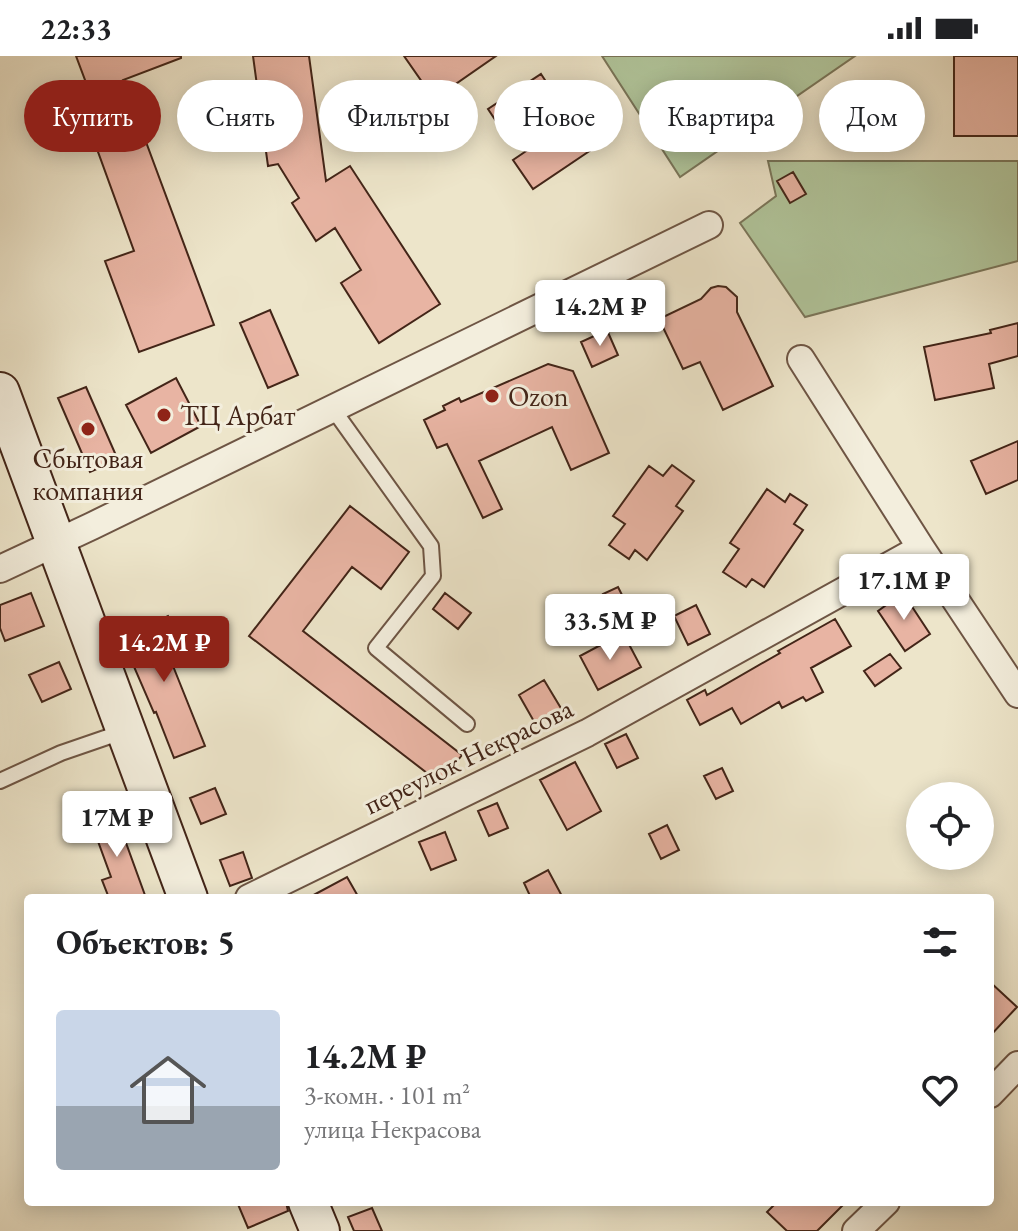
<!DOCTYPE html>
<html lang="ru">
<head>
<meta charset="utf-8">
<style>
  :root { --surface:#fff; --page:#f2f2f2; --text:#202124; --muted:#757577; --accent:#8f2418 }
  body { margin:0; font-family:"EB Garamond",serif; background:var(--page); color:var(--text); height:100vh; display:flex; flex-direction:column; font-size:30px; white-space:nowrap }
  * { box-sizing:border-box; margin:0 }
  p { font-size:26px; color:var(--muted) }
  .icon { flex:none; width:44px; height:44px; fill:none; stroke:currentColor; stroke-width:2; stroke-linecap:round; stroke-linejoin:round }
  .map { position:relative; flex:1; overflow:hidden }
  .panel { position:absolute; left:24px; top:838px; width:970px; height:312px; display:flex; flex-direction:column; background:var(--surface); border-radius:8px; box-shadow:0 4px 20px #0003 }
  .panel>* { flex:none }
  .top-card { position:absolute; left:24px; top:24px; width:970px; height:72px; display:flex; gap:16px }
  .buttons { position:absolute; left:906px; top:726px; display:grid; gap:16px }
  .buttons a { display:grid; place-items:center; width:88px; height:88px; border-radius:50%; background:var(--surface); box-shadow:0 4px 20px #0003; font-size:40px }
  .price { position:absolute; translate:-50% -68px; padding:0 18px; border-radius:8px; background:#fff; color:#222; font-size:26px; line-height:52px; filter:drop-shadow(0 2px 4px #0008) }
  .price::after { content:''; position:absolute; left:50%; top:48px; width:24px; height:18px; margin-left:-12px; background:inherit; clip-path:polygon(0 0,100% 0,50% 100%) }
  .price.selected { background:var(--accent); color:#fff }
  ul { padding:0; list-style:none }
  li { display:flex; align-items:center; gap:24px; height:200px; padding:0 32px }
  li span { display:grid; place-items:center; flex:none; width:224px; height:160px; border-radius:8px; color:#555 }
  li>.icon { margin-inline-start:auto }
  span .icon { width:96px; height:96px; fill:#fffc; stroke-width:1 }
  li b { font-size:34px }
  h2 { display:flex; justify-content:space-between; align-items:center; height:96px; padding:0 32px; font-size:34px }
  .pill { padding:0 28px; border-radius:36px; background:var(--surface); box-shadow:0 4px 20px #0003; font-size:28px; line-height:72px }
  .pill.selected { background:var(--accent); color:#fff }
  .status { display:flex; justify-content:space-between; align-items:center; height:56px; padding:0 40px; background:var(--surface); direction:ltr }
  .status svg { height:22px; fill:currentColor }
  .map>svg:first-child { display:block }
</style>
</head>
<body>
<div class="status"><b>22:33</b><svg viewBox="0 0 49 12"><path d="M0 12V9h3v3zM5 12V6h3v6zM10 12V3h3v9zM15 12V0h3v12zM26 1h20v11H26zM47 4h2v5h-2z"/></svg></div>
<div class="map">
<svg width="1018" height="1175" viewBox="0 0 1018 1175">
  <rect width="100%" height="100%" fill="#ede5ca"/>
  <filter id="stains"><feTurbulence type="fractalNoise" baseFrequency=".0025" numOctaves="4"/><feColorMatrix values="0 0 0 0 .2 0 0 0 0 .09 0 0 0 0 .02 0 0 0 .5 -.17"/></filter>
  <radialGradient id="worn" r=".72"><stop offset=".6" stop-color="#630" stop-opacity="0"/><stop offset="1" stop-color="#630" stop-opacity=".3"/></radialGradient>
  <path fill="#b1c69c" stroke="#7a765a" stroke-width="2" d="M602,0H855L680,121Z
    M768,105H1018V205L805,261L740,167L776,140Z"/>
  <path fill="#e8b4a3" stroke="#432518" stroke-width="2" d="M76,0H181V2L123,24L214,269L139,296L105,205L134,195L85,60L97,56Z
    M253,0H309L326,125L350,110L440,248L379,287L341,227L361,214L335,172L316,185L292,147L299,142L278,108L268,110Z
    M404,0H496L434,43Z
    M954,0H1018V80H954Z
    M541,18L591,94L533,133L513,104L538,87L519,58L500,71L488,53Z
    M793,116L806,138L790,147L777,125Z
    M718,230L726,231L737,241V256L773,330L723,354L700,306L683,313L659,263L701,243L711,232Z
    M270,254L298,319L268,332L240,267Z
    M1018,267V300L989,308L994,332L935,344L924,291L991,277L990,274Z
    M607,274L618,299L592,311L581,286Z
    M548,308L573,315L609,397L571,414L552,371L479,405L502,453L483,462L447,388L437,392L424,364L445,354L443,350L459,342L461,346Z
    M176,322L201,370L151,397L126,349Z
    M86,331L118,404L90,416L58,342Z
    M1018,385V424L986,438L971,405Z
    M672,409L694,425L676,450L683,455L647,504L635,494L629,503L609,489L625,468L613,460L649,410L663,420Z
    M767,433L785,446L790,438L807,449L794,468L803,474L764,531L752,523L746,531L723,516L739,493L730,487Z
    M350,450L409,496L381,533L352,511L303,575L462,699L440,727L249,580Z
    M618,531L637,569L622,576L603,538Z
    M31,537L44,570L5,585L0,572V549Z
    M445,537L471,557L458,573L433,553Z
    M903,537L930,578L905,595L878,555Z
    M696,549L710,578L688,589L674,560Z
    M168,560L183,585L167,595L205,690L174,702L156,656L154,657L122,583Z
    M835,563L851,590L811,612L823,636L806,645L803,641L782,652L779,646L741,668L732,652L700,669L687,644L705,634L707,639L780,597L778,595Z
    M623,577L641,611L598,634L580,600Z
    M890,598L901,612L875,630L864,615Z
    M59,606L71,633L42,646L29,619Z
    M544,624L562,654L536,669L519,639Z
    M626,678L638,702L617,712L605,688Z
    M575,706L601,755L567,774L540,724Z
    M722,712L733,735L716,743L704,720Z
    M215,732L226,758L201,768L190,742Z
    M497,747L508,772L489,780L478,755Z
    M118,756L128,783L125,784L146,842H109L102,824L111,821L91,766Z
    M667,769L679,794L661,803L649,778Z
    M445,776L456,804L431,814L419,786Z
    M243,796L252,822L230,830L220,804Z
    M548,814L563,842H531L524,827Z
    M347,821L359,842H308Z
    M990,926L1017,951L990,980Z
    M237,1146H286L288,1155L248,1172Z
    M777,1146H846L817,1175H787L767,1156Z
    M372,1152L382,1175H354L348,1161Z"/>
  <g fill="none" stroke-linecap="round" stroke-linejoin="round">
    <g stroke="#6e5544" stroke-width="18">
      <path id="lane" d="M333,353L431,490L433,520L376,592L467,668
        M0,725L61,697L125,675"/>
    </g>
    <g stroke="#6e5544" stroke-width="30">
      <path id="street" d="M801,303L921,492L1018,638
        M0,513L92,470L709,169
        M249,842L587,677L921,492
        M990,1038L1018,1009
        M856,1175L886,1146"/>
    </g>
    <g stroke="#432518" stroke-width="42">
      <path id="secondary" d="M0,336L188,842
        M308,1146L320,1175"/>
    </g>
    <use href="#lane" stroke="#f3eedd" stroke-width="14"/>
    <use href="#street" stroke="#f3eedd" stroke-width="26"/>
    <use href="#secondary" stroke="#f3eedd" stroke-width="38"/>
  </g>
  <g fill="#8f2418" stroke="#f3eedd" stroke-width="3">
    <circle cx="492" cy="340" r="8"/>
    <circle cx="164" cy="359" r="8"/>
    <circle cx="88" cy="373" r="8"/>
  </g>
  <g text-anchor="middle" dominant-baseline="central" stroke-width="6" stroke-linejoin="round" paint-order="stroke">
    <g font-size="28" fill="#432518" stroke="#f3eedd" text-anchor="start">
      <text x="508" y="340">Ozon</text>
      <text x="180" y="359">ТЦ Арбат</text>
      <text x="88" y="402" text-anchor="middle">Сбытовая<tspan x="88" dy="32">компания</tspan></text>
    </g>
    <g font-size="28" fill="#432518" stroke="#f3eedd">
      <text transform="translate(468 700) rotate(-26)">переулок Некрасова</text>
    </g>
  </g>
  <rect width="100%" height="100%" filter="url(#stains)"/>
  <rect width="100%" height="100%" fill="url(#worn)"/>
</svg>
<div class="buttons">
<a><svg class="icon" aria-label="locate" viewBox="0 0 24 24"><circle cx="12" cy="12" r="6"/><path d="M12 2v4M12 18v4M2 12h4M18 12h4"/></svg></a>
</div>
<b class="price" style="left:600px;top:292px">14.2M ₽</b>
<b class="price" style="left:904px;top:566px">17.1M ₽</b>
<b class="price" style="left:610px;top:606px">33.5M ₽</b>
<b class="price selected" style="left:164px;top:628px">14.2M ₽</b>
<b class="price" style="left:117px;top:803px">17M ₽</b>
<div class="top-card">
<a class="pill selected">Купить</a>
<a class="pill">Снять</a>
<a class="pill">Фильтры</a>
<a class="pill">Новое</a>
<a class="pill">Квартира</a>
<a class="pill">Дом</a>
</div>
<section class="panel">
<h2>Объектов: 5<svg class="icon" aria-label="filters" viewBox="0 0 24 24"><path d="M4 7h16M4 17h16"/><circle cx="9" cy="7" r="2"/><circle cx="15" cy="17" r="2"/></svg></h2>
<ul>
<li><span style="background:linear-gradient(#c9d6e8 60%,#9aa5b1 0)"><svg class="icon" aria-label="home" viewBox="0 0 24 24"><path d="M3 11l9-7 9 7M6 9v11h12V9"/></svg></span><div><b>14.2M ₽</b><p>3-комн. · 101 m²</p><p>улица Некрасова</p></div><svg class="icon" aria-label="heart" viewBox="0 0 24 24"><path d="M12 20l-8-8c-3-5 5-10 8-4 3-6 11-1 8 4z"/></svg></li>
</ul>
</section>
</div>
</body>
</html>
